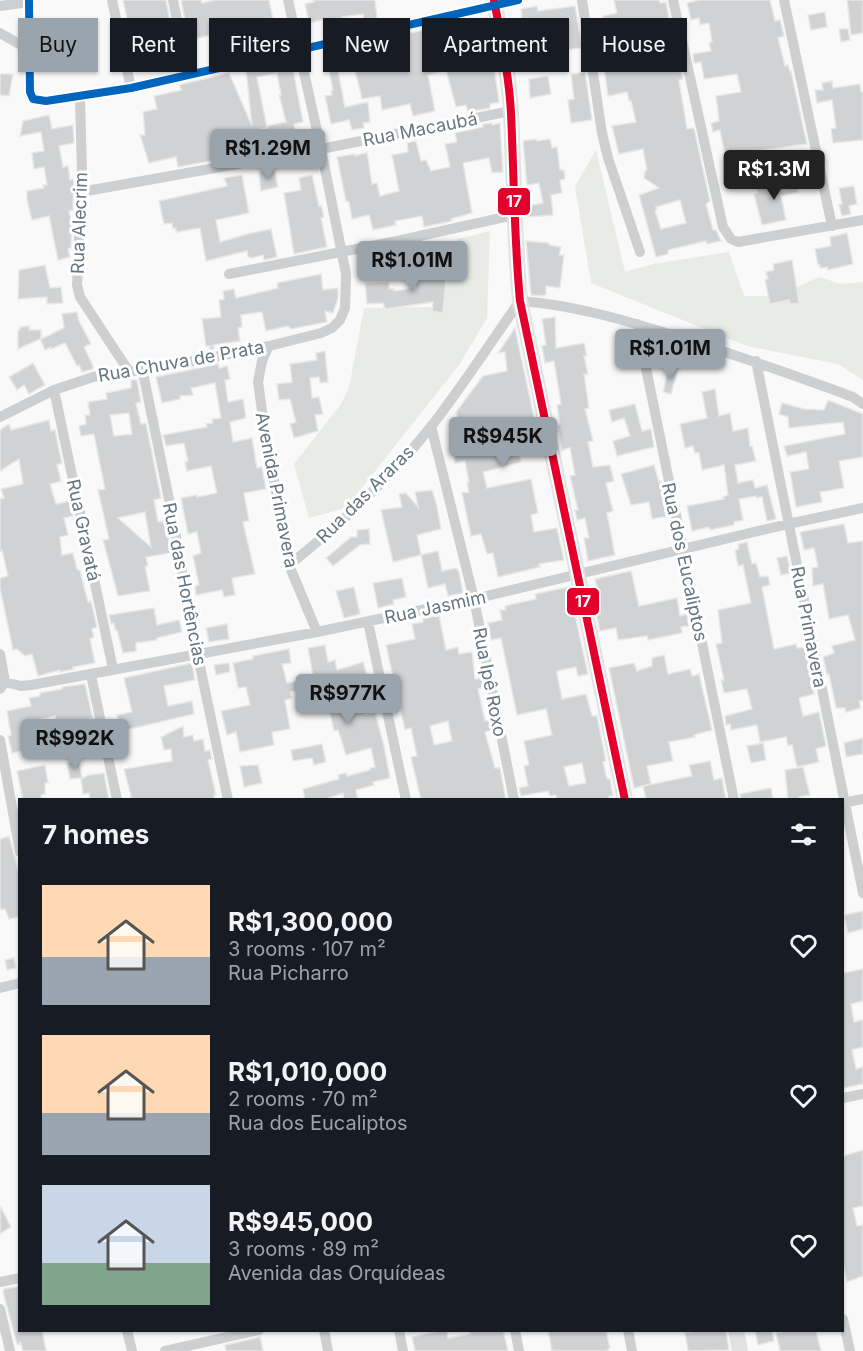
<!DOCTYPE html>
<html lang="en">
<head>
<meta charset="utf-8">
<style>
  :root { --surface:#171b24; --page:#242831; --text:#f1f3f6; --muted:#9ea1a6; --accent:#99a4ac }
  body { margin:0; font-family:Inter,sans-serif; background:var(--page); color:var(--text); height:100vh; display:flex; flex-direction:column; font-size:22px; white-space:nowrap }
  * { box-sizing:border-box; margin:0 }
  p { font-size:20px; color:var(--muted) }
  .icon { flex:none; width:33px; height:33px; fill:none; stroke:currentColor; stroke-width:2; stroke-linecap:round; stroke-linejoin:round }
  .map { position:relative; flex:1; overflow:hidden }
  .details { position:absolute; left:18px; top:798px; width:826px; height:534px; display:flex; flex-direction:column; background:var(--surface); border-radius:0px; box-shadow:0 2px 4px #0004 }
  .details>* { flex:none }
  .guide { position:absolute; left:18px; top:18px; width:828px; height:54px; display:flex; gap:12px }
  .price { position:absolute; translate:-50% -51px; padding:0 14px; border-radius:6px; background:var(--accent); color:#111; font-size:20px; line-height:39px; filter:drop-shadow(0 2px 3px #0008) }
  .price::after { content:''; position:absolute; left:50%; top:36px; width:18px; height:14px; margin-left:-9px; background:inherit; clip-path:polygon(0 0,100% 0,50% 100%) }
  .price.active { background:#222; color:#fff }
  ul { padding:0; list-style:none }
  li { display:flex; align-items:center; gap:18px; height:150px; padding:0 24px }
  li span { display:grid; place-items:center; flex:none; width:168px; height:120px; border-radius:0px; color:#555 }
  li>.icon { margin-inline-start:auto }
  span .icon { width:72px; height:72px; fill:#fffc; stroke-width:1 }
  li b { font-size:26px }
  h2 { display:flex; justify-content:space-between; align-items:center; height:72px; padding:0 24px; font-size:26px }
  .tag { padding:0 21px; border-radius:0px; background:var(--surface); box-shadow:0 2px 4px #0004; font-size:21px; line-height:54px }
  .tag.active { background:var(--accent); color:#111 }
  .map>svg:first-child { display:block }
</style>
</head>
<body>
<div class="map">
<svg width="863" height="1351" viewBox="0 0 863 1351">
  <rect width="100%" height="100%" fill="#f9f9f9"/>
  <path fill="#e8ebe6" d="M596,150L625,272L653,264L729,252L744,296H777L819,277L841,284L863,282V380L838,364L747,346L591,283L575,186Z
    M490,231L487,318L459,365L346,508L309,518L294,464L341,404L349,388L364,308L441,307L458,239Z"/>
  <path fill="#d0d2d3" stroke="#e8e8e8" stroke-width="1.5" fill-rule="evenodd" d="M123,0H166L178,61L158,65L154,47L149,48L146,41L132,42Z
    M181,0H201L202,3L215,0H269L274,24L282,22L285,34L260,39L259,33L240,37L242,45L224,49L222,33L189,40Z
    M313,0H375L377,18L374,19V21L364,23L363,14L342,17L343,25L329,28L327,19L309,23L305,4L314,2Z
    M614,0H659L660,3L666,2L670,23L666,24L669,42L674,41L683,79L679,80L687,129L694,128L710,201L706,204L713,230H716L721,241L707,244L706,241L668,250V254L656,257L639,195L659,188L644,178L645,171L647,170L643,149L619,154L612,126L636,122L631,101H629L627,92L608,96L600,38L604,37L603,32H606L603,16L617,13ZM680,200L686,223L661,229L655,211L657,210L656,207Z
    M699,0H770L775,21L780,20L784,36L778,38L785,66L788,65L790,72L791,71L807,144L725,155L720,130L713,132L711,123L719,121L716,96L741,92L737,74L704,79L701,62L694,63L693,54L711,51L709,43L712,42L709,23L700,25L699,18L691,20L687,3Z
    M847,0H863V33L851,35Z
    M537,6L538,11L575,6L582,48L556,51V54L545,56L544,45L522,48L520,29H523L521,9Z
    M825,12L827,27L811,30L808,15Z
    M487,18L499,102L490,104V108L468,112L466,105L456,107L446,70L428,75L435,111L413,116L410,104L382,110L380,96L362,99L351,54L364,51L362,43L454,24L456,31L473,27L472,21ZM478,45L481,64L463,67L460,49Z
    M839,29H848L850,40L841,42Z
    M334,50L345,107L368,102L370,122L363,123L364,128L352,130L349,120L331,124L325,96L332,95L331,91L333,90L325,52Z
    M286,60L287,65L292,64L303,122L294,124L297,139L277,143L275,136L270,137L267,126L286,122L279,95H281L277,73L257,77L267,128L250,131L253,142L237,146L235,135L218,139L221,159L178,167L176,157L149,163L140,135H145L143,112L157,109L154,96L182,90L179,85L229,73L252,126L246,70Z
    M585,72L592,120L571,123L568,100L574,99L571,74Z
    M0,74H13L9,96L0,95Z
    M548,76L551,94L530,98L529,79Z
    M832,81L833,88L860,84L861,92H863V140L833,143L831,129L836,128L832,100L817,103L815,90H823L822,83Z
    M49,115L52,129L73,125L74,143L59,146L63,167L68,166L70,180L74,179L73,210L69,211L72,224L71,248L68,249L70,257L58,260L49,216L32,220L27,200V191L44,188L43,185H47L44,167L34,169L32,153L44,151L41,132L20,136L23,121Z
    M492,123V125L500,123L503,172L492,173L489,158L463,163L472,213L451,219L452,221L424,227L422,216L395,221L396,225L373,230L369,215L352,219L349,202L346,201L337,157L355,154V156L367,152L372,184L377,183L380,196L399,191L392,155L408,152L407,143L416,141L421,161L426,160L431,171L450,167L445,144L457,142L455,133L483,127V124Z
    M536,139L537,141L550,139L552,148L557,147L560,170H564L565,179L560,180L562,193L551,195L553,215L529,217L528,206L543,203L539,183L527,185L523,141Z
    M274,169L278,187L261,191L259,172Z
    M242,175L249,213L216,220L220,242L247,234L271,229L277,257L264,260L263,255L252,258L248,257L247,251L206,261L200,228L176,232V228L173,229L172,223L164,224L159,201L227,186L224,178Z
    M312,175L319,206L321,205L324,217L321,218L327,247L294,254L284,193L301,190L299,178Z
    M796,179L798,192L781,196L786,220L762,225L754,194L758,193L757,188Z
    M854,186L857,204L849,206L851,214L842,216L839,205L842,204L839,188Z
    M847,233L853,264L828,270L827,267L820,268V265H818L815,249L831,246L830,237Z
    M526,241L549,243V245L561,247L559,255H564L560,288L546,286V294L543,296L531,295Z
    M792,260L799,303L790,304L789,300L770,304L765,280L768,279L766,272L774,270L773,264Z
    M45,265L50,288L61,287L63,303L47,304V297L18,299L19,270Z
    M449,269V280H446L443,313L432,311L433,302L385,309L383,303L367,304L365,283L389,282V289H394V291L415,288L414,273Z
    M321,274L323,290L338,288V298L333,313L325,311L327,322L291,329L288,326L266,331L262,312L241,315L242,327L238,328L240,341L213,345L214,349L208,351L211,346H206L202,319L221,317L219,300L224,299L223,291L234,289L236,298L278,288L277,283Z
    M77,312L79,321L91,344L84,347L93,366V369L82,372L79,365L77,366L65,343L51,349V347L45,350L40,339L18,349V330H20V327L29,326V330H41V339L64,328L62,314Z
    M555,317L556,348L584,343L587,356H584L588,374H584L589,408L585,409L593,441L588,442L593,467L610,465L614,481L606,483L613,511L607,513L615,555L588,561L584,538H589L585,518L577,520L575,510H578L570,476L575,475L570,448L562,450L557,425L560,424L557,405L561,404L554,361L545,363L542,346L546,345L542,319Z
    M515,328L539,441L517,445L521,462L483,472L487,488L531,479L538,513L531,515L534,532L557,528L564,560L539,564L540,567L498,577L493,553L487,554L481,534L471,536L462,493L469,492L467,483L469,482L465,461L455,463L452,433L461,431L456,412L483,376L507,371L505,352L498,353Z
    M325,351L328,382L320,383L319,377L310,378L312,398L319,397L323,414L315,415L318,431L294,438L290,424L296,422L290,399L279,400L277,384L292,382L290,364L317,360L316,353Z
    M33,363L45,385L29,394L24,385L17,390L9,377Z
    M218,364L219,368L227,366L228,369L230,379L225,380L228,402L243,399L246,418L230,422L233,442L252,438L257,468L262,467L266,489L244,493L249,521L243,522L255,574L232,578L235,595L224,597L222,590L196,595L195,586L199,585L193,556L201,553L197,532L188,534L181,498L197,495V497L217,493L211,466L187,471L185,462L188,461L184,443L166,446L163,435L207,427L206,424L213,423L212,419L221,418L215,383L191,388L193,395L180,396V399L162,403L156,377Z
    M669,366L678,368L671,394L663,392Z
    M131,380H137L141,402L136,403L141,424L146,423L161,498L154,500L158,522L165,521L171,553L146,557L148,566H145L150,591L118,596L103,540L109,539L98,490L105,489L94,434L81,436L79,426L86,424L85,415H90L88,402L107,399L106,393L131,388ZM129,413L132,434L114,436L110,415ZM145,512L151,547L118,518Z
    M715,389L719,416L730,413L733,431L748,428L750,446H752L756,461L735,465L738,483L753,480L755,488L767,485L776,519L767,521L762,497L757,498L756,496L739,499L743,520L734,522V525L710,530L709,527L692,531L687,506L724,499L723,497L728,495L724,465L702,470L699,453H695L693,446L685,448L680,424L707,418L702,392Z
    M828,400L863,414V457L839,461L844,488L820,492L822,502L796,507L790,472L809,469L806,452L787,456L784,446L845,434L843,422L789,428L788,417L779,414L782,403L804,409L824,410Z
    M635,404L642,431L651,429L654,447L617,456L613,441L630,436L624,418L612,422L609,410Z
    M49,420L51,431L55,430L62,463L57,465L61,481L50,484L56,504L70,501L73,516L64,518L68,535L60,537L62,555L73,553L77,569L80,571L88,602L91,601L97,627L92,629L94,637L90,639L95,663L73,667L74,669L60,672V670L38,676L32,654L25,656L17,649L13,650L0,588V578L8,576L2,550L0,551V499L4,498L1,489L23,484L19,459L0,471V430L9,424L11,430Z
    M654,465L659,482L661,481L669,516L652,519L649,502L631,505L621,474Z
    M432,490L437,506L441,529L417,535L421,555L438,551L442,571L456,568L459,572L463,593L448,596L445,584L428,588L421,555L393,562L381,510L402,507L399,494L406,493L418,507L415,492Z
    M844,524L848,543L863,541V701H859L861,708L846,712L845,708H836L829,674H827L823,657L834,653L832,646L855,640L848,615L829,619L823,584L813,586L812,568L818,567L814,548L804,550L800,532Z
    M369,529L370,544L360,545L333,566L326,558L351,537H357V530Z
    M747,542L752,564L756,563L760,577L768,576L770,585L762,587L774,649L796,644L797,648L804,647L808,660L814,694L799,698L803,716L819,712L826,746L816,749L819,762L797,767L792,745L788,746L786,737L760,742L757,725L731,730L730,724L726,725L725,716L752,709L747,689L724,693L721,680H724L716,644L722,643L718,610L751,603L743,565L738,566L735,550L739,549L738,544Z
    M787,556L791,573L781,575L777,558Z
    M631,571L639,606L677,598L680,616L687,614L689,626L681,627L682,633L648,640L647,636L618,640L616,628L600,631L594,604L596,603L595,597L599,596L595,579Z
    M402,578L406,597L393,600L394,604L378,608L373,583Z
    M354,587L360,614L344,618L336,591Z
    M569,587L588,674L578,676L576,667L557,671V673L562,699L586,694L592,716H597L606,761L603,762L607,779H610L613,796H609V800H556V795L550,796L548,791L521,796L519,788L528,786L524,766L529,765L524,741L552,735L546,709L517,715L501,638L491,640L488,623L502,620L500,610H506L505,606L536,599L535,594ZM582,763L586,783L569,786L564,767Z
    M154,608L157,625L179,620L182,632L157,638V640L136,643V651L123,653L117,630H115L114,623L111,624L109,615Z
    M439,615L446,650L458,647L459,654L472,652L475,679L482,678L484,687L478,689L485,721L490,720L492,730L485,732L495,768H500L506,800H421L411,757L417,756L411,728L405,730L386,645L415,639L412,624L423,622V618ZM448,721L452,741L434,745L430,726Z
    M227,624L229,639L209,642L206,628Z
    M325,645L328,662L335,660L337,670L363,662L369,683L359,687L366,714L375,712L384,746L390,778L373,782L374,785L356,790L358,800L344,799L343,793L323,800H305L303,789L339,779L338,775L346,773L347,776L370,770V768L375,767L371,748L346,755L338,730L334,731L324,685L315,687L308,648Z
    M289,649L291,663L282,664L287,683L297,681L299,691L290,692L292,698L285,700L290,729L272,732L274,745L240,752L236,732L227,735L221,711L250,705L246,687L238,688L233,663L253,659V656Z
    M664,655L668,674L690,669L692,676L699,674L712,730L694,735L695,737L669,742L673,761L647,766L651,784L634,788L609,668L634,663L637,671L652,666V658Z
    M192,663L195,680L164,686L168,706L192,701L194,714L121,731L117,715L132,712L124,678Z
    M229,663L230,672L216,675L214,665Z
    M85,684L93,719L85,720L94,755L73,757L71,743L65,744L61,725L56,726L55,716L26,723L32,749L12,753L8,736L11,735L7,711L31,706L29,698L40,696V693L62,689V687Z
    M183,726L184,737L193,735L194,741L203,739L205,751L210,750L212,759L208,760L216,795H214V798L210,800H132L124,769L172,761L171,749L164,750L161,737Z
    M863,738V754L846,757L844,743Z
    M763,743L766,760L751,763L747,746Z
    M322,744L326,762L314,765L312,758L293,761L291,750Z
    M79,761L82,778L70,779L67,763Z
    M710,761L714,780L722,778L726,800H646L643,786L692,776L689,765Z
    M45,765L48,783H45V794L41,795L42,800H23L17,771Z
    M258,765L262,783L244,787L240,766Z
    M803,767L810,795L799,797V800H788L785,770Z
    M104,773L109,800H90L89,793L83,794L81,779L89,775Z
    M771,788L773,800H741L740,794Z
    M9,836L20,877V917L9,919L5,909L0,910V839Z
    M863,911V929L848,933L844,915Z
    M14,958L16,968L7,970L5,960Z
    M863,969V1001L851,1004L854,1022L863,1020V1047L852,1050L856,1069L863,1067V1084L843,1088V973Z
    M863,1150V1206L853,1208L857,1226L863,1225V1276L847,1282L843,1264V1156Z
    M0,1206L11,1227L0,1234Z
    M20,1286V1330H42L46,1351H23L20,1341V1344H17L3,1292L4,1289Z
    M442,1330H447L448,1338L470,1334L469,1330H503L508,1351H415L412,1337Z
    M548,1330H606L610,1348L608,1349V1351H552Z
    M698,1330H726L729,1350L688,1351L685,1333Z
    M755,1330H772L774,1341L758,1345Z
    M789,1330H816L821,1351H780L776,1333Z
    M260,1337L263,1351H226L225,1345Z"/>
  <g fill="none" stroke-linecap="round" stroke-linejoin="round">
    <path stroke="#cecfd0" stroke-width="10" d="M29,0L30,92L33,99L46,101L131,88L518,0
      M112,0L131,88
      M173,0L188,73
      M582,0L602,133L608,158L640,252
      M673,0L723,227L731,239L738,242L863,220
      M784,0L832,226
      M0,6L29,2
      M0,33L28,49
      M80,98L82,174L77,285L80,297L128,370
      M81,192L321,149L511,111
      M229,274L397,241L514,215
      M637,324L734,800
      M269,346L262,361L258,382L264,425L289,565L317,632
      M756,361L863,893
      M142,368L171,509L192,628L228,800
      M54,390L113,669
      M0,417L54,390L93,377L169,366L269,346L321,333L332,328L340,320L345,308L346,274L321,149L288,0
      M431,426L474,599L514,800
      M289,565C341,524 389,479 430,428C462,387 490,343 520,301C574,305 624,320 676,336C735,355 794,375 853,397L863,404
      M368,622L406,800
      M0,654L5,682L0,689
      M91,675L117,800
      M5,682L21,686L31,685L317,632L474,599L788,524L863,508
      M0,740L20,852
      M843,803L863,799
      M0,988L20,983
      M843,1098L863,1094
      M0,1282L20,1278
      M0,1309L10,1351
      M843,1319L850,1351
      M127,1330L132,1351
      M324,1330L328,1351
      M399,1330L403,1351
      M515,1330L519,1351
      M628,1330L632,1351
      M165,1351L259,1330"/>
    <path stroke="#e1e2e2" stroke-width="16" d="M494,0C501,38 509,75 511,113C514,176 514,238 520,301L625,800
      M736,1330L740,1351"/>
    <g stroke="#fff" stroke-width="12">
      <path id="bus-1" d="M494,0C501,38 509,75 511,113C514,176 514,238 520,301L625,800"/>
    </g>
    <g stroke="#fff" stroke-width="12">
      <path id="bus-2" d="M29,0L30,92L33,99L46,101L131,88L518,0"/>
    </g>
    <use href="#bus-1" stroke="#e4002b" stroke-width="8"/>
    <use href="#bus-2" stroke="#0065bd" stroke-width="8"/>
  </g>
  <g text-anchor="middle" dominant-baseline="central" stroke-width="6" stroke-linejoin="round" paint-order="stroke">
    <g font-size="18" fill="#657683" stroke="#fff">
      <text transform="translate(420 129) rotate(-11)">Rua Macaubá</text>
      <text transform="translate(79 223) rotate(-88)">Rua Alecrim</text>
      <text transform="translate(181 361) rotate(-10)">Rua Chuva de Prata</text>
      <text transform="translate(277 490) rotate(79)">Avenida Primavera</text>
      <text transform="translate(365 494) rotate(-45)">Rua das Araras</text>
      <text transform="translate(84 530) rotate(78)">Rua Gravatá</text>
      <text transform="translate(685 562) rotate(78)">Rua dos Eucaliptos</text>
      <text transform="translate(185 584) rotate(79)">Rua das Hortências</text>
      <text transform="translate(435 607) rotate(-12)">Rua Jasmim</text>
      <text transform="translate(809 627) rotate(79)">Rua Primavera</text>
      <text transform="translate(490 682) rotate(79)">Rua Ipê Roxo</text>
    </g>
  </g>
  <g stroke="#fff" stroke-width="2">
    <rect x="497" y="187" width="34" height="29" rx="6" fill="#e4002b"/>
    <rect x="566" y="587" width="34" height="29" rx="6" fill="#e4002b"/>
  </g>
  <g font-size="16" text-anchor="middle" font-weight="bold" fill="#fff">
    <text x="514" y="207">17</text>
    <text x="583" y="607">17</text>
  </g>
</svg>
<b class="price" style="left:268px;top:180px">R$1.29M</b>
<b class="price active" style="left:774px;top:201px">R$1.3M</b>
<b class="price" style="left:412px;top:292px">R$1.01M</b>
<b class="price" style="left:670px;top:380px">R$1.01M</b>
<b class="price" style="left:503px;top:468px">R$945K</b>
<b class="price" style="left:348px;top:725px">R$977K</b>
<b class="price" style="left:75px;top:770px">R$992K</b>
<div class="guide">
<a class="tag active">Buy</a>
<a class="tag">Rent</a>
<a class="tag">Filters</a>
<a class="tag">New</a>
<a class="tag">Apartment</a>
<a class="tag">House</a>
</div>
<section class="details">
<h2>7 homes<svg class="icon" aria-label="filters" viewBox="0 0 24 24"><path d="M4 7h16M4 17h16"/><circle cx="9" cy="7" r="2"/><circle cx="15" cy="17" r="2"/></svg></h2>
<ul>
<li><span style="background:linear-gradient(#ffd9b3 60%,#9aa5b1 0)"><svg class="icon" aria-label="home" viewBox="0 0 24 24"><path d="M3 11l9-7 9 7M6 9v11h12V9"/></svg></span><div><b>R$1,300,000</b><p>3 rooms · 107 m²</p><p>Rua Picharro</p></div><svg class="icon" aria-label="heart" viewBox="0 0 24 24"><path d="M12 20l-8-8c-3-5 5-10 8-4 3-6 11-1 8 4z"/></svg></li>
<li><span style="background:linear-gradient(#ffd9b3 65%,#9aa5b1 0)"><svg class="icon" aria-label="home" viewBox="0 0 24 24"><path d="M3 11l9-7 9 7M6 9v11h12V9"/></svg></span><div><b>R$1,010,000</b><p>2 rooms · 70 m²</p><p>Rua dos Eucaliptos</p></div><svg class="icon" aria-label="heart" viewBox="0 0 24 24"><path d="M12 20l-8-8c-3-5 5-10 8-4 3-6 11-1 8 4z"/></svg></li>
<li><span style="background:linear-gradient(#c9d6e8 65%,#7fa58c 0)"><svg class="icon" aria-label="home" viewBox="0 0 24 24"><path d="M3 11l9-7 9 7M6 9v11h12V9"/></svg></span><div><b>R$945,000</b><p>3 rooms · 89 m²</p><p>Avenida das Orquídeas</p></div><svg class="icon" aria-label="heart" viewBox="0 0 24 24"><path d="M12 20l-8-8c-3-5 5-10 8-4 3-6 11-1 8 4z"/></svg></li>
</ul>
</section>
</div>
</body>
</html>
